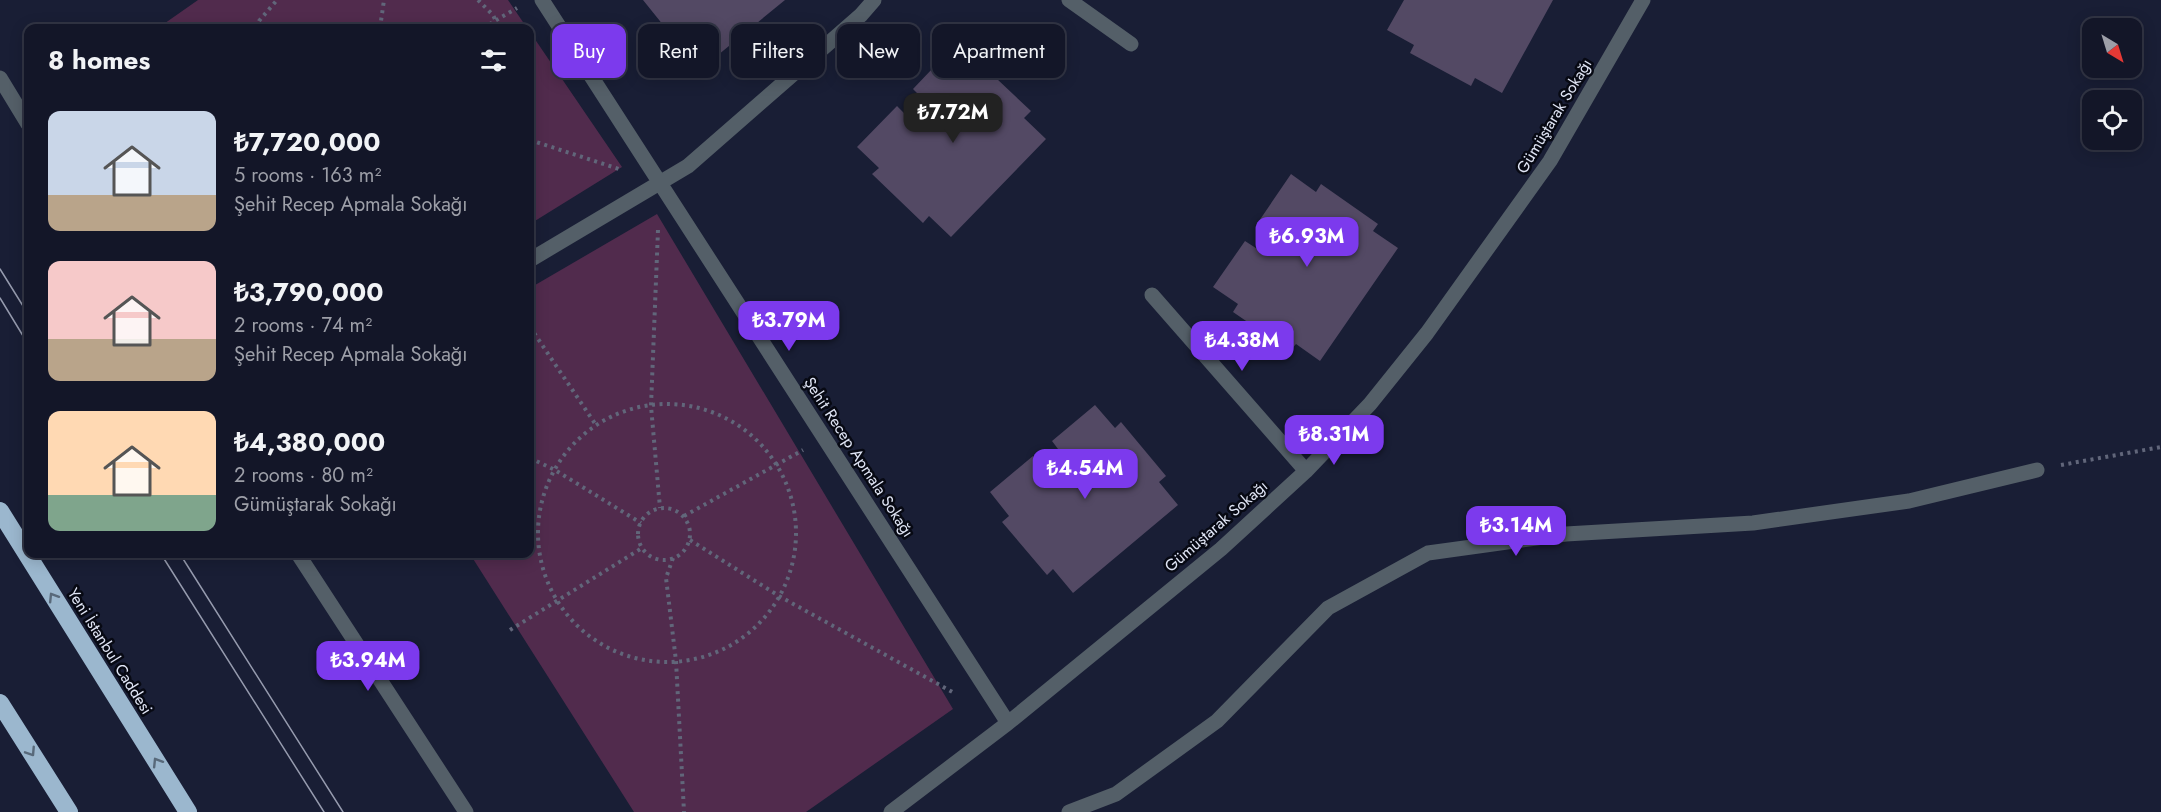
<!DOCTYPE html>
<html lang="en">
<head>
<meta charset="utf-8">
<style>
  :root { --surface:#131628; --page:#202334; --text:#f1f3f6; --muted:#9d9fa8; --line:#323545; --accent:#7c3aed }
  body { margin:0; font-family:Jost,sans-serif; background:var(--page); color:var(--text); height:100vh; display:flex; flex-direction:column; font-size:22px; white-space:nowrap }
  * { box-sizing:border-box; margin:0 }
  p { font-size:20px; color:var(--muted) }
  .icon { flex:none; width:33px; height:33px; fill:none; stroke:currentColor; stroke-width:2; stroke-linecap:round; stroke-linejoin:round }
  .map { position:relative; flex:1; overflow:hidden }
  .side { position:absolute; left:24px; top:24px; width:510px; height:534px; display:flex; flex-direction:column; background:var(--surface); border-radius:12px; box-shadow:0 3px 15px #0003,0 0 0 2px var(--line) }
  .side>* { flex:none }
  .hud { position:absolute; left:552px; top:24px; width:570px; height:54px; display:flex; gap:12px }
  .needle { width:39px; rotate:142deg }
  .fabs { position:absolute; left:2082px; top:18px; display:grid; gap:12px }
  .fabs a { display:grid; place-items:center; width:60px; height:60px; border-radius:12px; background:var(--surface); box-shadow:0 3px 15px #0003,0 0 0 2px var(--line); font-size:30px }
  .price { position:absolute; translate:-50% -51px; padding:0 14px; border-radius:12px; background:var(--accent); color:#fff; font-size:20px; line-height:39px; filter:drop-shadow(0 2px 3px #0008) }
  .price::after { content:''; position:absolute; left:50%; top:36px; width:18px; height:14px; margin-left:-9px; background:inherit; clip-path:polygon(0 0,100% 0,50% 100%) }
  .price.active { background:#222; color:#fff }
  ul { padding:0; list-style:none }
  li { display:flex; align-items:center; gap:18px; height:150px; padding:0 24px }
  li span { display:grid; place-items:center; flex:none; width:168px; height:120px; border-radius:12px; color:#555 }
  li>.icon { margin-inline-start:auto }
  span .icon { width:72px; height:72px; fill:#fffc; stroke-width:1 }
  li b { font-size:26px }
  h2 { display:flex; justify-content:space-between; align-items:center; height:72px; padding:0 24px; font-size:26px }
  .chip { padding:0 21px; border-radius:12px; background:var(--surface); box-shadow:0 3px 15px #0003,0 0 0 2px var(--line); font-size:21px; line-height:54px }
  .chip.active { background:var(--accent); color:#fff }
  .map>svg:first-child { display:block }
</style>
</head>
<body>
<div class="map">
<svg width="2161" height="812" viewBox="0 0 2161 812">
  <rect width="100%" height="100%" fill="#191e35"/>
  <path fill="#512b4d" d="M198,0H508L527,28H158Z
    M530,32L622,167L530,224Z
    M657,214L953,709L806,812H634L470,554H530V288Z"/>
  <path fill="#534964" d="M643,0H785L707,64L687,41L680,46Z
    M1404,0H1553L1502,93L1475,78L1471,86L1410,53L1414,45L1387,30Z
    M952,48L974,70L980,63L1031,111L1024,118L1046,139L951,237L929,216L923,223L872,174L879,168L857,147L897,106L911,120L928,104L913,89Z
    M1291,174L1316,192L1321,184L1378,224L1373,231L1398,248L1320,361L1296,344L1290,351L1233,312L1238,304L1213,287L1245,241L1262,252L1276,233L1259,221Z
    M1095,405L1115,428L1121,422L1166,476L1159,482L1178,505L1073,593L1053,569L1047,575L1002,522L1009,516L990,492L1033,456L1046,472L1064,457L1052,441Z"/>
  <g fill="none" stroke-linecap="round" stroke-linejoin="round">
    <path stroke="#61667a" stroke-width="4" stroke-dasharray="3 4.5" stroke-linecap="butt" d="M478,0L493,15L499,28
      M256,28L259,21L277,0
      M380,28L384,0
      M483,28L517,8
      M530,140L619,169
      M658,230L651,406L660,508
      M530,327L596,425
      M538 533a129 129 0 1 1 258 0a129 129 0 1 1-258 0Z
      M530,458L555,470L641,523
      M2061,465L2161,447
      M638 534a26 26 0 1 1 52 0a26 26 0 1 1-52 0Z
      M684,516L803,450
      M690,540L779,596L956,694
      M673,558L666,578L676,661L684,812
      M510,630L642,548"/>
    <path stroke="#545f68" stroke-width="15" d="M542,0L1008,723
      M1069,0L1131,44
      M0,78L28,124
      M530,260L688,166L861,15L874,0
      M1152,295L1306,471
      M298,554L466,812
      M891,812L1008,723L1221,549L1306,471L1370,404L1427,333L1550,161L1643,0
      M1069,812L1116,794L1217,721L1328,608L1428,553L1566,534L1753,523L1909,501L2037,470"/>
    <path stroke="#9bb7ce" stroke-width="18" d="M0,511L188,812
      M0,703L69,812"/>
    <path stroke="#969bae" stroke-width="1.5" d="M0,269L28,314
      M0,298L28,344
      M161,554L324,812
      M180,554L343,812"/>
  </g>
  <defs><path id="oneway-chevron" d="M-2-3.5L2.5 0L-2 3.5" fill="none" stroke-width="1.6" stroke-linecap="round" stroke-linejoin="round" transform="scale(1.5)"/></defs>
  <g stroke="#58697a">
    <use href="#oneway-chevron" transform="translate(53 597) rotate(-122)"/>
    <use href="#oneway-chevron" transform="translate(31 752) rotate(57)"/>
    <use href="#oneway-chevron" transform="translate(157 762) rotate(-122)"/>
  </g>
  <g text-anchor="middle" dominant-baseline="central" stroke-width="5" stroke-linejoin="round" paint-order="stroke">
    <g font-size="16" fill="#e0e5f5" stroke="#070913">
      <text transform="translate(1554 116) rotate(-59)">Gümüştarak Sokağı</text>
      <text transform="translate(859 457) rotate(57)">Şehit Recep Apmala Sokağı</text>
      <text transform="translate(1216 526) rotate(-41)">Gümüştarak Sokağı</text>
      <text transform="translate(110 651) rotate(58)">Yeni İstanbul Caddesi</text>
    </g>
  </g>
</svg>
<div class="fabs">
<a><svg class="needle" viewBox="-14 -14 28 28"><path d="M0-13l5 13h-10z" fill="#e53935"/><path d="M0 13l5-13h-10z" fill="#9d9fa8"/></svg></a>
<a><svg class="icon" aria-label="locate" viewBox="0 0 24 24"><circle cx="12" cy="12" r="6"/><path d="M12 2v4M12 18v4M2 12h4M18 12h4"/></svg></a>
</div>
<b class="price active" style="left:953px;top:144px">₺7.72M</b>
<b class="price" style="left:1307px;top:268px">₺6.93M</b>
<b class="price" style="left:789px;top:352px">₺3.79M</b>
<b class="price" style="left:1242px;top:372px">₺4.38M</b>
<b class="price" style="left:1334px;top:466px">₺8.31M</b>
<b class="price" style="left:1085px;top:500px">₺4.54M</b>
<b class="price" style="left:1516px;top:557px">₺3.14M</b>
<b class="price" style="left:368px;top:692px">₺3.94M</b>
<div class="hud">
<a class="chip active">Buy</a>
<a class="chip">Rent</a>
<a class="chip">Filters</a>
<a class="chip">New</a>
<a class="chip">Apartment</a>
</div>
<section class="side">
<h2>8 homes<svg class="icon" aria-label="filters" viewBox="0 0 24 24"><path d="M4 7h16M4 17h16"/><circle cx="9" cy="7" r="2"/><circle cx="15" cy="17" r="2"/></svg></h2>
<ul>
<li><span style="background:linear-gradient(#c9d6e8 70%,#b9a48a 0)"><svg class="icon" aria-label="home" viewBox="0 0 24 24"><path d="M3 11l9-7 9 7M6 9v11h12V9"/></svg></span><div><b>₺7,720,000</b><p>5 rooms · 163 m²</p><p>Şehit Recep Apmala Sokağı</p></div></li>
<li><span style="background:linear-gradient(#f6c9c9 65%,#b9a48a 0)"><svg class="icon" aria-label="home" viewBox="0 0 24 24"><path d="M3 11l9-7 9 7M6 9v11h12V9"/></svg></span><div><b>₺3,790,000</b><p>2 rooms · 74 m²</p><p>Şehit Recep Apmala Sokağı</p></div></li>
<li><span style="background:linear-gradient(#ffd9b3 70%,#7fa58c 0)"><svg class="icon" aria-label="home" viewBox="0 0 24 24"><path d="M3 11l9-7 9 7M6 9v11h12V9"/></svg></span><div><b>₺4,380,000</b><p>2 rooms · 80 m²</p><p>Gümüştarak Sokağı</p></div></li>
</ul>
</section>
</div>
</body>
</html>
